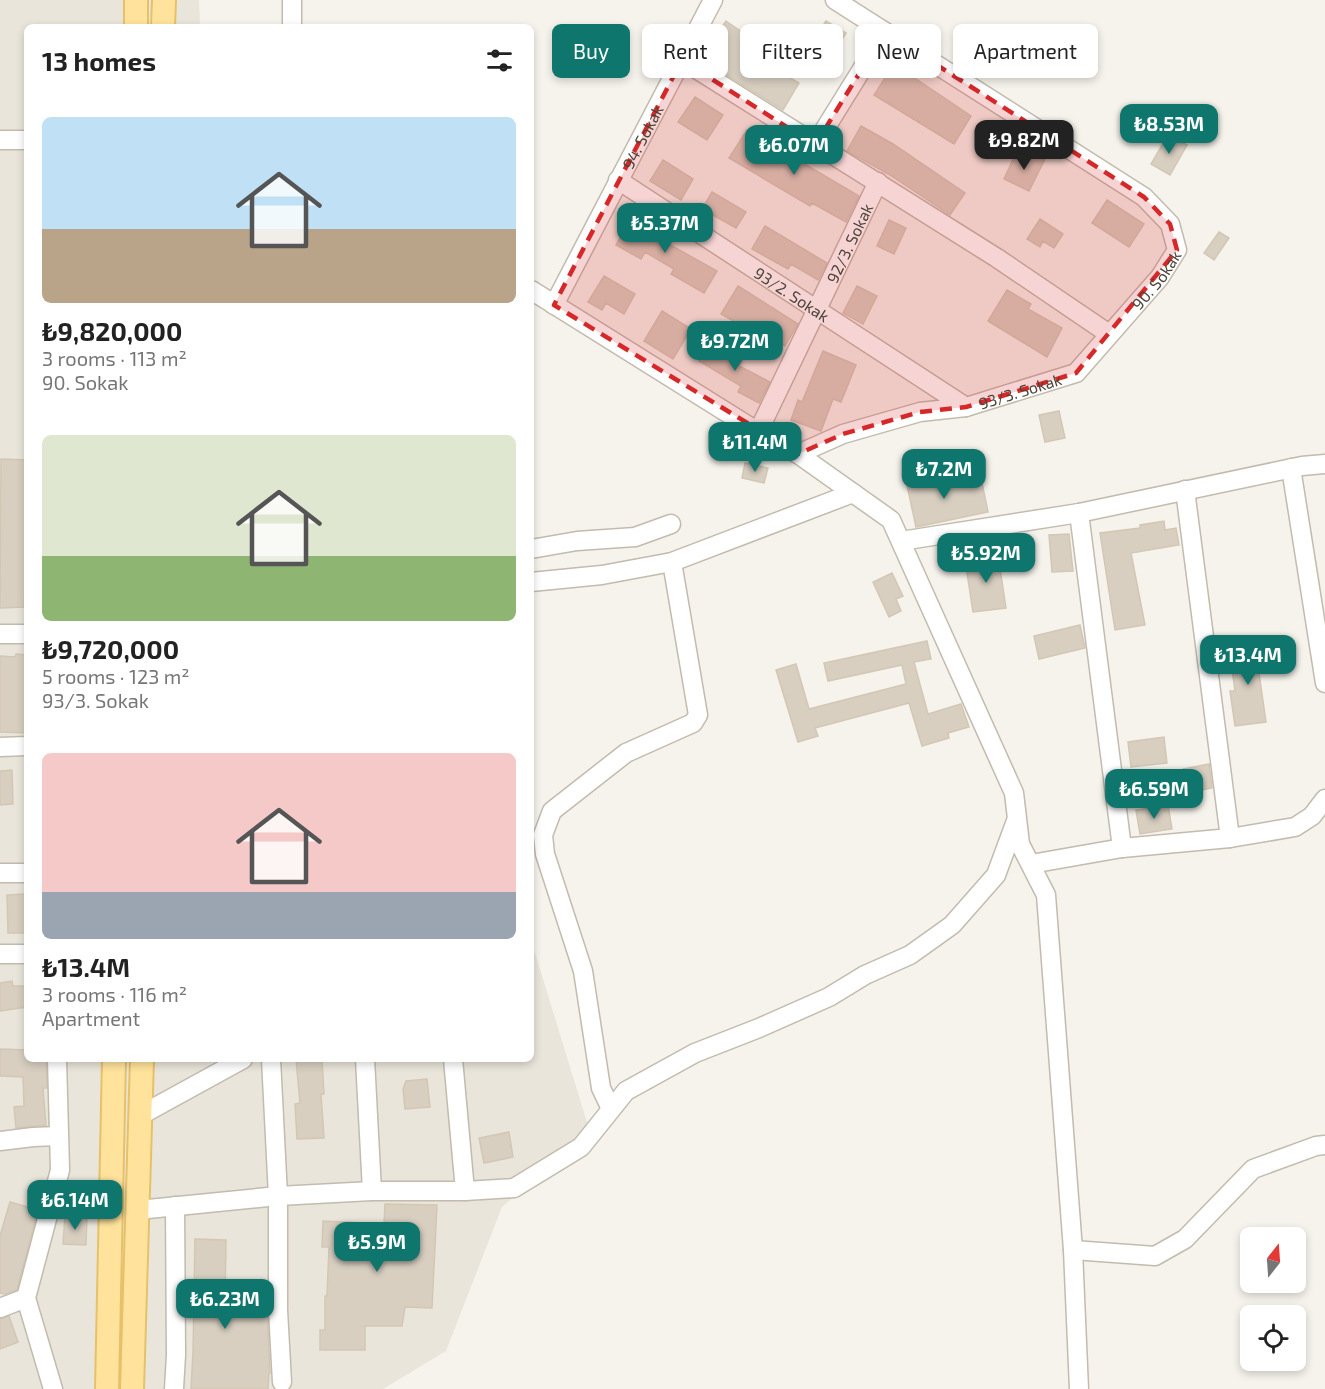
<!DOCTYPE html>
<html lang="en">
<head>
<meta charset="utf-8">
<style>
  :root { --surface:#fff; --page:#f6f6f6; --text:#222; --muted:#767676; --accent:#0f766e }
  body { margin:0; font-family:"Exo 2",sans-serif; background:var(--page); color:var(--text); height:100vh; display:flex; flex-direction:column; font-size:22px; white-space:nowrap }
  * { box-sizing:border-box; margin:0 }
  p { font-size:20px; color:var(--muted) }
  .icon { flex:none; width:33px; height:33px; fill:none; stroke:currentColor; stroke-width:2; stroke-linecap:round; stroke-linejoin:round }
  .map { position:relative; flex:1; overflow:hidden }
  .panel { position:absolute; left:24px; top:24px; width:510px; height:1038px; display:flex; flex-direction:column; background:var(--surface); border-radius:9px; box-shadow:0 3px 9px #0003 }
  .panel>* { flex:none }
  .banner { position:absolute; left:552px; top:24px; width:570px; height:54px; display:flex; gap:12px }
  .needle { width:39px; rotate:17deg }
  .tools { position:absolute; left:1240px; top:1227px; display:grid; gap:12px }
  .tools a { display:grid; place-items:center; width:66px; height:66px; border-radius:9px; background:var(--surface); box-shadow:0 3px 9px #0003; font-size:30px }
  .price { position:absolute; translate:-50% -51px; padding:0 14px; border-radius:12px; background:var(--accent); color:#fff; font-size:20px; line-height:39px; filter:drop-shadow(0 2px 3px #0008) }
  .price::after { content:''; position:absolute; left:50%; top:36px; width:18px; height:14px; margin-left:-9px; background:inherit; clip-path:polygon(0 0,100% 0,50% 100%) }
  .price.selected { background:#222; color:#fff }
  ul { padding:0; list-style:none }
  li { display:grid; align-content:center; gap:12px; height:318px; padding:0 18px }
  li span { display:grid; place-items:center; height:186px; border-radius:9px; color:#555 }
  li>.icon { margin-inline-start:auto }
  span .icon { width:108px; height:108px; fill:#fffc; stroke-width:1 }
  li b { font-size:26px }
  h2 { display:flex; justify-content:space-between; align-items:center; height:72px; padding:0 18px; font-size:26px }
  .tag { padding:0 21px; border-radius:9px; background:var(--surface); box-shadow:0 3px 9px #0003; font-size:21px; line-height:54px }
  .tag.selected { background:var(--accent); color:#fff }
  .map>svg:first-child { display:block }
</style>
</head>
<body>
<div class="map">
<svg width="1325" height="1389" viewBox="0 0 1325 1389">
  <rect width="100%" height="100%" fill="#f6f3ec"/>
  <path fill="#eae5da" d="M0,0H199L200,27H27V1059H531V940L590,1132L502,1207L446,1351L383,1389H0Z"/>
  <path fill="#d8cfc1" stroke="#d3c7b4" stroke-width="1.5" d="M726,21L777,56L770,66L799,83L783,110L700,58Z
    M826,21L846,33L827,63L807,50Z
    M894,64L971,116L954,144L874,95Z
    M695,97L723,115L707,140L678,122Z
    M861,126L893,144L965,193L950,215L890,175L847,151Z
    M747,130L859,196L846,222L812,203L810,206L729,158Z
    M1168,135L1187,145L1170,175L1151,164Z
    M1016,153L1031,161L1034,154L1045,159L1029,191L1004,179Z
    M663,160L693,179L681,200L650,181Z
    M712,192L746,212L736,228L702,209Z
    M1107,200L1144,224L1129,247L1092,223Z
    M632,217L668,237L665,242L717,271L704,293L671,274L674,269L645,252L641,259L616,245Z
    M1040,219L1063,234L1054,248L1043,241L1040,247L1027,239Z
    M889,220L906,228L894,254L877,246Z
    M765,226L827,263L818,280L791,264L788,269L752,249Z
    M1219,232L1229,238L1214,260L1204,253Z
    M604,276L635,294L624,314L606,303L602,310L588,302Z
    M738,286L798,324L785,346L753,327L751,331L721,314Z
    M857,286L877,296L863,324L843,313Z
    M1007,290L1031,304L1028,309L1062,328L1047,357L988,321Z
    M662,311L691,329L673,359L644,341Z
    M710,342L742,360L739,366L770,382L759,403L738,392L741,386L699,361Z
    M823,351L856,365L841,402L833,399L821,431L791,420L798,400L802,402Z
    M1059,411L1065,438L1045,442L1039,415Z
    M1,459L27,460V545L24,607L0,608Z
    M745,463L768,468L764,483L742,478Z
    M905,476L982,483L988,512L916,527Z
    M1164,521L1165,530L1176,528L1179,545L1131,553L1145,625L1115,630L1100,533L1140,528V525Z
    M1069,534L1073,571L1052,572L1049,535Z
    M998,555L1006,608L973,612L965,560Z
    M892,573L903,596L896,599L901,611L889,617L873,582Z
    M1080,625L1085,648L1039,659L1034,636Z
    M927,641L931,659L914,662L928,714L961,704L969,727L948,733L949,738L922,746L909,703L815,728L818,736L798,742L776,670L796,664L809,709L906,684L902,665L828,681L824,663Z
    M1259,642L1263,672L1259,673L1266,722L1235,726L1230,691H1235L1231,661L1240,659L1239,644Z
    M16,654L27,655V733L0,732V656L15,657Z
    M1164,737L1167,763L1131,767L1128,742Z
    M1209,764L1212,788L1187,793L1183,769Z
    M12,770L13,804L0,805V771Z
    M1168,805L1172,829L1140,834L1136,810Z
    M27,894V933H8L7,895Z
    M12,981L13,986H27V1007L0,1011V983Z
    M0,1049L27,1050V1059H46L47,1088H43L46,1125L16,1128L14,1107L24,1106L23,1077L0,1076Z
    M296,1059H322L324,1094H321L324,1138L297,1139L295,1104L300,1103Z
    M427,1079L430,1107L405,1109L403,1089L406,1081Z
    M509,1132L513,1157L484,1163L479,1138Z
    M10,1202L38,1210L17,1290L5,1294L0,1293V1236Z
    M385,1204L437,1205L432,1308L405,1307L402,1326H365V1350H320V1330H325V1296H327L329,1247H322L323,1221L384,1224Z
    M65,1216L87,1217L86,1245L63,1244Z
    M195,1239L226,1240L225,1307L267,1309L270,1373H269L268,1389H191L193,1352Z
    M9,1316L18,1342L0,1349V1319Z"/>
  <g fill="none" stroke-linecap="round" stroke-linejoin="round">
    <g stroke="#c2bbae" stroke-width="21">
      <g id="minor">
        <path d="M292,27V0"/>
        <path d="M682,60L997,258L1109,334"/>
        <path d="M0,140H27"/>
        <path d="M815,145L885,32"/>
        <path id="s1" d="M618,180L966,407"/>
        <path d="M531,290L758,432L798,454L891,520L1014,793L1020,844L1046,895L1073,1250L1079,1389"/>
        <path id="s2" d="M554,305L713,0"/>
        <path id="s3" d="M758,432L878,182"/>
        <path id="s4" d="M798,454L843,434L920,412L966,407L1076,373L1160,277L1177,250L1170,224L1144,197L835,0"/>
        <path d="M1291,468L1325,683"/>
        <path d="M1185,490L1230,838"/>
        <path d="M1079,513L1122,848"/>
        <path d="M901,541L1079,513L1302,466L1325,464"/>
        <path d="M531,549L577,541L635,537L671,524"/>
        <path d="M531,582L602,575L672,562L853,493"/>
        <path d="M0,634H27"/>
        <path d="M0,747L27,746"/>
        <path d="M1031,864L1122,848L1230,838L1295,827L1312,816L1325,799"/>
        <path d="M0,873H27"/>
        <path d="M0,954H27"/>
        <path d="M271,1059L278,1196V1310L282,1382"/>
        <path d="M365,1059L372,1191"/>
        <path d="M611,1109L601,1088L583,971L545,854L543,835L552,811L626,753L693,723L698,715L672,562"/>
        <path d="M141,1115L243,1059"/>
        <path d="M0,1141L33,1137L58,1136"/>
        <path d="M465,1191L514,1188L581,1147L626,1091L695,1053L759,1028L829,997L865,975L910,955L952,925L996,875L1016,821"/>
        <path d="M138,1210L278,1196L372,1191H465L453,1059"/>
        <path d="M1073,1250L1155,1256L1185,1239L1253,1169L1316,1146L1325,1145"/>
        <path d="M0,1308L26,1298"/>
        <path d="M53,1389L26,1298L60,1170L57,1059"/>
        <path d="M174,1389L176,1355L175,1206"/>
      </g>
    </g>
    <g stroke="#e6c16a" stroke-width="26">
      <path id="major" d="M136,27V0
        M163,27L164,0
        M107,1389L114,1059
        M132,1389L142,1059"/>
    </g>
    <use href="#minor" stroke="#fff" stroke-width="18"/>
    <use href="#major" stroke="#ffe39c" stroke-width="22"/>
  </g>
  <path fill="#d62828" fill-opacity="0.2" stroke="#d62828" stroke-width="4.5" stroke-dasharray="12 8" stroke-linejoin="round" d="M885,32L1144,197L1170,224L1177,250L1076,373L966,407L920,412L843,434L798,454L554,305L682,60L815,145Z"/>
  <g text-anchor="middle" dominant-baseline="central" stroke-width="6" stroke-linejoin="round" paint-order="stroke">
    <g font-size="16" fill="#4b4439" stroke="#fff">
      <text stroke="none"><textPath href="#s2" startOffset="190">94. Sokak</textPath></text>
      <text stroke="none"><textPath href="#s3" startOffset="210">92/3. Sokak</textPath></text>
      <text stroke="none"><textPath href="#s4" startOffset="414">90. Sokak</textPath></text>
      <text stroke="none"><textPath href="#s1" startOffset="208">93/2. Sokak</textPath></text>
      <text stroke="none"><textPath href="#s4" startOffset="232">93/3. Sokak</textPath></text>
    </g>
  </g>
</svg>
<div class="tools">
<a><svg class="needle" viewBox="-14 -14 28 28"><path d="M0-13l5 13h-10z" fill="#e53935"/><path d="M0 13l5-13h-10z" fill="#767676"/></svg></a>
<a><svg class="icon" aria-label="locate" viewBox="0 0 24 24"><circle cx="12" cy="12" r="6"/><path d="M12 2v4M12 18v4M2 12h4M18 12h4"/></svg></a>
</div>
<b class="price" style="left:1169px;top:155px">₺8.53M</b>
<b class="price selected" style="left:1024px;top:171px">₺9.82M</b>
<b class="price" style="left:794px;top:176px">₺6.07M</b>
<b class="price" style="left:665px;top:254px">₺5.37M</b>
<b class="price" style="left:735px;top:372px">₺9.72M</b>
<b class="price" style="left:755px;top:473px">₺11.4M</b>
<b class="price" style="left:944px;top:500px">₺7.2M</b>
<b class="price" style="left:986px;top:584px">₺5.92M</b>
<b class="price" style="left:1248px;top:686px">₺13.4M</b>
<b class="price" style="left:1154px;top:820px">₺6.59M</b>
<b class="price" style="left:75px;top:1231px">₺6.14M</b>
<b class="price" style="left:377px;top:1273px">₺5.9M</b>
<b class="price" style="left:225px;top:1330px">₺6.23M</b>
<div class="banner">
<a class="tag selected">Buy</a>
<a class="tag">Rent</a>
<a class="tag">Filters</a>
<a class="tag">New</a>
<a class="tag">Apartment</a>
</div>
<section class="panel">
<h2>13 homes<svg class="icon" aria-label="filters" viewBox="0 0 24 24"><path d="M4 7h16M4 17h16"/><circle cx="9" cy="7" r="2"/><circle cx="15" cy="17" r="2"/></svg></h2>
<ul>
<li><span style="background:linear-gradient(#bfe0f5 60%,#b9a48a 0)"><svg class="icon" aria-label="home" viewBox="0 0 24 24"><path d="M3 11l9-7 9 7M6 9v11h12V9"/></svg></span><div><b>₺9,820,000</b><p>3 rooms · 113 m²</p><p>90. Sokak</p></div></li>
<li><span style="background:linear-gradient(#dfe7d0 65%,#8fb573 0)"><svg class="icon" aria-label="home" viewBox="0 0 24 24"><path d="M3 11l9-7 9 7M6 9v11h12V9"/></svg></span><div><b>₺9,720,000</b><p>5 rooms · 123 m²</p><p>93/3. Sokak</p></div></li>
<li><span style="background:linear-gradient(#f6c9c9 75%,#9aa5b1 0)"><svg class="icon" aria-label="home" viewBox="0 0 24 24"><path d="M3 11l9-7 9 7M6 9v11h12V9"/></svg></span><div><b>₺13.4M</b><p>3 rooms · 116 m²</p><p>Apartment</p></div></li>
</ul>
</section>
</div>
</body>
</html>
